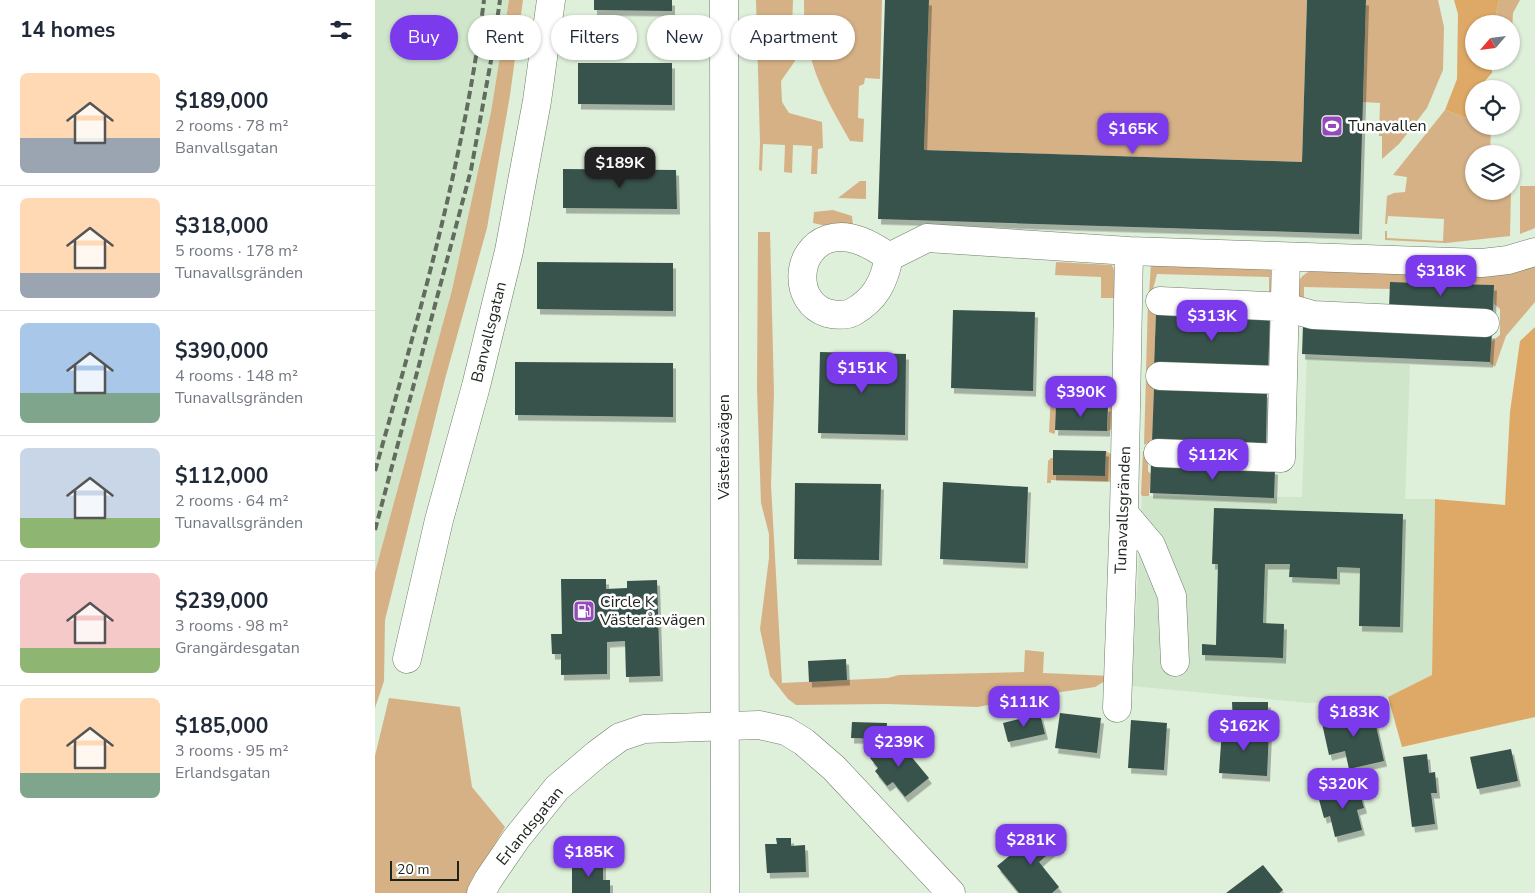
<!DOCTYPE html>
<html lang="en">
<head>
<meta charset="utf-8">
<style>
  :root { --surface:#fff; --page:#f6f6f7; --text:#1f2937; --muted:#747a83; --line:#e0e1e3; --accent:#7c3aed }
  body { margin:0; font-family:"Nunito Sans",sans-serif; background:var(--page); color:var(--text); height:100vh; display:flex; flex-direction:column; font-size:19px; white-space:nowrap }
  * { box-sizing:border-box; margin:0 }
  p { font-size:16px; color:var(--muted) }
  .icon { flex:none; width:28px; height:28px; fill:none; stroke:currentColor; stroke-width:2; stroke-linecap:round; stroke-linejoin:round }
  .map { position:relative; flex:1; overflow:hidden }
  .side { display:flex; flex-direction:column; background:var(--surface); width:375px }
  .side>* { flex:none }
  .top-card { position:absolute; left:15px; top:15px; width:475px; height:45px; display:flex; gap:10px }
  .needle { width:32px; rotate:242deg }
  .tools { position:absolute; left:1090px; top:15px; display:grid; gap:10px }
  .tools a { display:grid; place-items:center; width:55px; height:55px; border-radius:50%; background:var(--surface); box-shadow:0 1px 4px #0004; font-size:25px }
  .scale { position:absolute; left:15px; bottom:12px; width:69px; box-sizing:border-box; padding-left:5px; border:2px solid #1c231b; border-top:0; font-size:14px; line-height:18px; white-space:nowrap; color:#1c231b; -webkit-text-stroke:4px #fff; paint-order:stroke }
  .price { position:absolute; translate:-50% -42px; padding:0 11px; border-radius:10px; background:var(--accent); color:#fff; font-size:16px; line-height:32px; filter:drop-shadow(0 1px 2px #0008) }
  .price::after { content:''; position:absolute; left:50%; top:30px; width:15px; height:11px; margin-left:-8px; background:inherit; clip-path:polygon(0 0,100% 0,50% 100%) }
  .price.current { background:#222; color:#fff }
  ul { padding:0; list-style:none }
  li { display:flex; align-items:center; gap:15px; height:125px; padding:0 20px }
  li+li { border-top:1px solid var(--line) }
  li span { display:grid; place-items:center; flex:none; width:140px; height:100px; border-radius:8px; color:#555 }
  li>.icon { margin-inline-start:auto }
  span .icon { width:60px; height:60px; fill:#fffc; stroke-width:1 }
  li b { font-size:21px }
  h2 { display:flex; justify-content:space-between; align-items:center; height:60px; padding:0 20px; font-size:21px }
  .tag { padding:0 18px; border-radius:22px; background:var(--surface); box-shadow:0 1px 4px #0004; font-size:18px; line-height:45px }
  .tag.current { background:var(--accent); color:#fff }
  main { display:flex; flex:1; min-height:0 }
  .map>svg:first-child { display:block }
</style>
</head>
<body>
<main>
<section class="side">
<h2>14 homes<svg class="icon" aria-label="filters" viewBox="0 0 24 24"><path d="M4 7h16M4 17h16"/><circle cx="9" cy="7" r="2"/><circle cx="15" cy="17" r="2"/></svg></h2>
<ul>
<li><span style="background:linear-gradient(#ffd9b3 65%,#9aa5b1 0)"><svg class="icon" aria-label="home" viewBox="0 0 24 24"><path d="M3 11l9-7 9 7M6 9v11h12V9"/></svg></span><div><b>$189,000</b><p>2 rooms · 78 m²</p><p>Banvallsgatan</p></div></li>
<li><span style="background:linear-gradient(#ffd9b3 75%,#9aa5b1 0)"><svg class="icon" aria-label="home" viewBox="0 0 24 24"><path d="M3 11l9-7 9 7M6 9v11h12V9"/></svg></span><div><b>$318,000</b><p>5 rooms · 178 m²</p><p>Tunavallsgränden</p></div></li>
<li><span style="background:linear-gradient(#a9c7e8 70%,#7fa58c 0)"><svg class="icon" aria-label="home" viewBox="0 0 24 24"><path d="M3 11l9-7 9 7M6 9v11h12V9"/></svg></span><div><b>$390,000</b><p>4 rooms · 148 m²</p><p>Tunavallsgränden</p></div></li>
<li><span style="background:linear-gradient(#c9d6e8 70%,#8fb573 0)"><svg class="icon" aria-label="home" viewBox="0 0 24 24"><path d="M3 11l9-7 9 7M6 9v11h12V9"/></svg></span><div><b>$112,000</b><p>2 rooms · 64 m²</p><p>Tunavallsgränden</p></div></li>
<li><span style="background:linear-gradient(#f6c9c9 75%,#8fb573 0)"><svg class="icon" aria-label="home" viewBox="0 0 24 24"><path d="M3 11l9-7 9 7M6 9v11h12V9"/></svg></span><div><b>$239,000</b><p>3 rooms · 98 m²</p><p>Grangärdesgatan</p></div></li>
<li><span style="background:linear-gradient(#ffd9b3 75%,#7fa58c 0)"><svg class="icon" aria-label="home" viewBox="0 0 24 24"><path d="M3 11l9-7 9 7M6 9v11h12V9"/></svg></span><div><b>$185,000</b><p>3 rooms · 95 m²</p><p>Erlandsgatan</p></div></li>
</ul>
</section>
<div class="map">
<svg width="1160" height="893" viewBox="0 0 1160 893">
  <defs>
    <filter id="shadow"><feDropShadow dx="3" dy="5.5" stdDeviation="0" flood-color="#0004"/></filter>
  </defs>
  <rect width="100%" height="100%" fill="#deefda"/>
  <path fill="#cfe6cb" d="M0,0H134L116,112L77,290L0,572Z
    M932,357L1035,365L1030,499H1060L1057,675L1013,697L935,703L757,686L767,496L927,497Z"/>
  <path fill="#d6b186" d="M134,0H148L135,95L112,228L70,379L10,620L9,681L0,708V572L77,290L116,112Z
    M381,0H418L417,31L420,61L406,81L407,102L414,113L447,122L448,148L443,149L442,174H436L437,146L418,145L417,173L409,172L410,145L388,144L387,171L384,170L385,143Z
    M429,0H507L505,79L490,78L489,84L484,86L483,118L489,119L488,142L475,141C447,92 428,58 429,0Z
    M554,0H932L927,162L549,150Z
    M991,0H1063L1069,27L1068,70L1052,108L1024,144L1007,159V136H1004L1005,103L988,102Z
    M1124,0H1145L1138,13L1137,31L1136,24H1119Z
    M1099,107V126H1116L1115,154H1099V191H1136L1135,236L1071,243L1010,240V231H1012V238L1068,241L1069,219L1013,216L1012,224H1010L1012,196L1019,193L1030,192L1032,177L1018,175L1070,110L1094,119Z
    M485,181H491V199L463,198Z
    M1145,186H1160V228L1145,234Z
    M458,210L477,216L478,226L456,227L438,223L439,212Z
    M383,232H395L399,393L396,485L407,683L513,678L524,675L649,672L650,650L669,652L668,673L736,676L730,681L720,687L659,696L603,707L511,704L421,705L413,699L395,676L385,629L394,558V534L386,503L382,389Z
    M1160,261V302L1131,336L1120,367L1115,363L1116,342L1125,335V309L1119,304V285L1015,282V289L929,287V303L923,301C921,283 922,277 939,269Z
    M681,262L737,265L747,288L746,298H726V277L680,275Z
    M776,263L892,268L898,272L903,287L894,295V277L782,274L777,293L774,294Z
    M773,301L781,312L779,367L776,366L775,370L771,371Z
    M771,376H775L779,388L778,439L769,445Z
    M676,395L744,399L743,427L732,431L734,405L681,404L680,433L679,434L674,432Z
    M731,451L743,459V482L676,480V483H672L673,461L676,458H678V475L730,476Z
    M768,451H773V471L776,474L774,496H767L766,494Z
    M14,698L85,707L97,787L130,827L92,893H0V756Z"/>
  <path fill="#dea967" d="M1079,0H1124L1119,24H1099V61H1117V73L1108,83L1106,89H1099V107L1094,119L1070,110L1082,79L1083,14Z
    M1160,327V717L1027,747L1013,697L1057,675L1060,499L1130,505L1135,412L1145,341Z"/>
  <path fill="#39534c" filter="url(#shadow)" d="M219,0H297V11L219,10Z
    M510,0H554L549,150L927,162L932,0H991L984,234L503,219Z
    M203,63H297V105L203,104Z
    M188,169L301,170L302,209L188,208Z
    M162,262L298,263V311L162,309Z
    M1015,282L1119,285L1118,312L1014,309Z
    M578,310L660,312L658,391L576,388Z
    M781,312L895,317L893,372L779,367Z
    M928,325L1117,333L1115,362L927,354Z
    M445,352L531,354L530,435L443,433Z
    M140,362L298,363V417L140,415Z
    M779,388L892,392L891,447L777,443Z
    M681,404L733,406L732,431L680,430Z
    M678,450L731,451L730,476L678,475Z
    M776,464L900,469L899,498L775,493Z
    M568,482L653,487L650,563L565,559Z
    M420,483L506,484L504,560L419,559Z
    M839,508L1028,514L1025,627L984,626L985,568L962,567V579L914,577L915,564H890L888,623L909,624L908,658L827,655V644L841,645L843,564H837Z
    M186,579H231V589L252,588V581L282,580L285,676L251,677L250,641L232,642V674L186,675V654H177L176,634H187Z
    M471,659L472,680L434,682L433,661Z
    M857,702H893V725H858Z
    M997,708L1009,761L974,769L970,751L954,755L946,719Z
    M685,713L726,718L722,753L680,748Z
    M665,714L670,734L633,742L628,723Z
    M756,720L792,723L789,770L753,768Z
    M477,722L512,723L511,739L476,738Z
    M847,729L894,731L892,776L844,773Z
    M520,737L554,778L530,797L518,782L512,786L500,771L503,768L495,758Z
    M1136,749L1143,781L1102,789L1095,757Z
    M1052,754L1054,773L1060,772L1062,793H1056L1060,824L1037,827L1028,757Z
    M983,786L989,808L982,810L987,830L960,837L955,816L949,818L943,796Z
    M668,828L683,846L664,862L684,887L677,893H644L622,866Z
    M401,838H416V846L430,845L431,872L392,873L390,844H402Z
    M197,861H228V880H235V893H197Z
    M888,865L908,890L904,893H851Z"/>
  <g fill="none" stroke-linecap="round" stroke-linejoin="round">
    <g stroke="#6e7d6a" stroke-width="29">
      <path id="minor" d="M349,0L350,893
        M514,257C497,245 475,232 453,239C420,250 418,302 452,313C459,315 471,316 478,312C501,299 509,282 514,257L552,238L754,251L1107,263L1133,260L1160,252
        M785,301L910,307L938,315L1110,323
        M785,376L907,380
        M783,453L906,458L911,257
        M749,513L776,545L797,596L800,662
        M32,659L64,520L101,386L134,251L162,101L176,0
        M742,708L749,513L754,251
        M106,893L113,880L141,839L182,788L222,754L245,737L269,729L384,725L411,731L429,742L459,768L576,893"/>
    </g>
    <use href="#minor" stroke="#fff" stroke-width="28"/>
    <path stroke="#616c5f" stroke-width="4" stroke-dasharray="8 4" stroke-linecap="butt" d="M0,471C44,316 89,161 109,0
      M0,530L96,170L117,55L125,0"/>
  </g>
  <defs>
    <g id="stadium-square" transform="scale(1.125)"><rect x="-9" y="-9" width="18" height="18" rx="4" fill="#9649ba" stroke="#fff"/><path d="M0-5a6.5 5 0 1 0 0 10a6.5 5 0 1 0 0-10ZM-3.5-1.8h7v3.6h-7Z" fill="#fff"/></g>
    <g id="fuel-square" transform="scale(1.125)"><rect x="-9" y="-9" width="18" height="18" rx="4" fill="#9649ba" stroke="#fff"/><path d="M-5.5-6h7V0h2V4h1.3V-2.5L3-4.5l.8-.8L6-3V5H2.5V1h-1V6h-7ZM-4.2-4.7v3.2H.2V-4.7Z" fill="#fff"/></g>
  </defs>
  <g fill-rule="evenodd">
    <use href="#stadium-square" x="957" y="126"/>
    <use href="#fuel-square" x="209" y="611"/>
  </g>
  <g text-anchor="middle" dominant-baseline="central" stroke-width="5" stroke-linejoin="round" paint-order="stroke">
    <g font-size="16" fill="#1c231b" stroke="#fff" text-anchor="start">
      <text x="973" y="126">Tunavallen</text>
      <text x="225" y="602">Circle K<tspan x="225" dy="18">Västeråsvägen</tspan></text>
    </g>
    <g font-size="16" fill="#1c231b" stroke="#fff">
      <text transform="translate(114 332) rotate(-76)">Banvallsgatan</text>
      <text transform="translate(349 447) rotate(-90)">Västeråsvägen</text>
      <text transform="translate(748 510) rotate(-88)">Tunavallsgränden</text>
      <text transform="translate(155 826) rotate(-51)">Erlandsgatan</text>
    </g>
  </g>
</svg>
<div class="tools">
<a><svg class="needle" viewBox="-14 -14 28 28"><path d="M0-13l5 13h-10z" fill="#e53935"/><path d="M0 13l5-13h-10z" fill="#747a83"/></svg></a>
<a><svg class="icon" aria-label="locate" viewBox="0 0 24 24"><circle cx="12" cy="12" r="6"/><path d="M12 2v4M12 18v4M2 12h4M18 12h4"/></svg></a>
<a><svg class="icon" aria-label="layers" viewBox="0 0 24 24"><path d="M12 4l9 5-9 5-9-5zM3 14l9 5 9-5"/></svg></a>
</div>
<div class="scale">20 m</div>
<b class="price" style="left:758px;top:155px">$165K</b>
<b class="price current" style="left:245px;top:189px">$189K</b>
<b class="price" style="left:1066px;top:297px">$318K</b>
<b class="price" style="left:837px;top:342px">$313K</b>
<b class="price" style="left:487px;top:394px">$151K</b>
<b class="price" style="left:706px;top:418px">$390K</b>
<b class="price" style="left:838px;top:481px">$112K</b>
<b class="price" style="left:649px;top:728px">$111K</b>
<b class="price" style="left:979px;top:738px">$183K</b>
<b class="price" style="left:869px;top:752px">$162K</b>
<b class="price" style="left:524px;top:768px">$239K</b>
<b class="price" style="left:968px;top:810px">$320K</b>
<b class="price" style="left:656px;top:866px">$281K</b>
<b class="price" style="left:214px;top:878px">$185K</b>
<div class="top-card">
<a class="tag current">Buy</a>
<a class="tag">Rent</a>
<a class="tag">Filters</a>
<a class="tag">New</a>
<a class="tag">Apartment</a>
</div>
</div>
</main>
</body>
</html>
